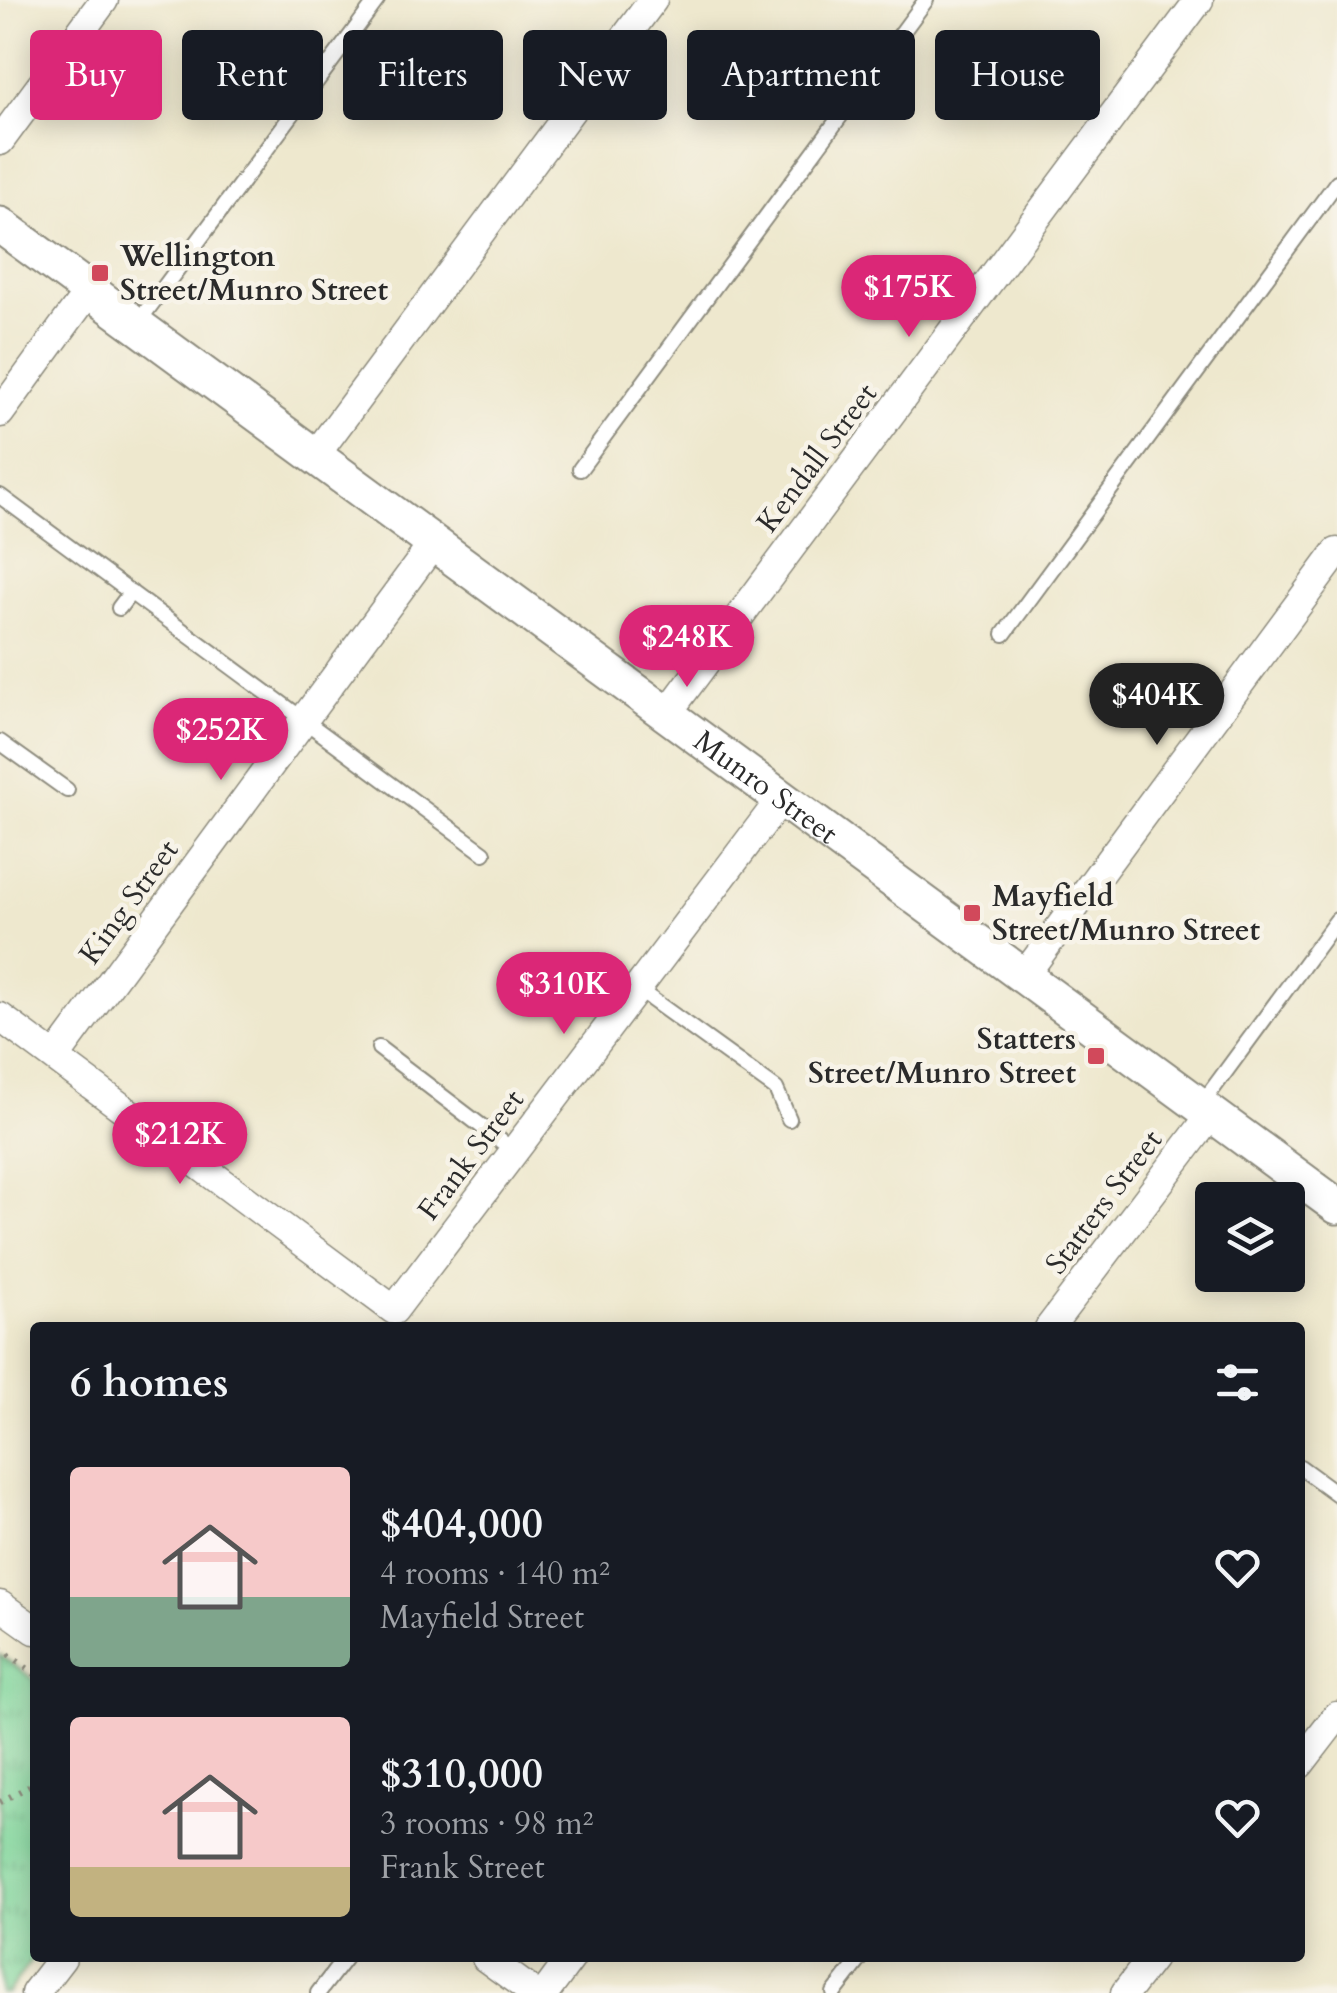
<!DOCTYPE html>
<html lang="en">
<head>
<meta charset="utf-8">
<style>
  :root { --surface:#171b24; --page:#242831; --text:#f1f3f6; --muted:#9ea1a6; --accent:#db2777 }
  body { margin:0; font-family:Cardo,serif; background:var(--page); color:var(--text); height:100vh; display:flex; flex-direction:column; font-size:38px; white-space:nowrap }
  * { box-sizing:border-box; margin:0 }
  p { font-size:32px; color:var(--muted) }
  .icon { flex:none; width:55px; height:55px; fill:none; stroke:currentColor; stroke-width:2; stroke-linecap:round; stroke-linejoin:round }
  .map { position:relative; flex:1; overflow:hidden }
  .drawer { position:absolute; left:30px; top:1322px; width:1275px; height:640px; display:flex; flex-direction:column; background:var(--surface); border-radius:10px; box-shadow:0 5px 25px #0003 }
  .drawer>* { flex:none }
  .banner { position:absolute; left:30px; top:30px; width:1278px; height:90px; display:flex; gap:20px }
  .controls { position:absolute; left:1195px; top:1182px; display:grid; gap:20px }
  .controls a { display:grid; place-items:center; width:110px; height:110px; border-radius:10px; background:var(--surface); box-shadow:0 5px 25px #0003; font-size:50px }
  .price { position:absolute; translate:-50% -85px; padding:0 22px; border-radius:35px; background:var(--accent); color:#fff; font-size:32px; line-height:65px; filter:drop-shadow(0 2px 5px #0008) }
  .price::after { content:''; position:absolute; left:50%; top:60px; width:30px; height:22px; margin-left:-15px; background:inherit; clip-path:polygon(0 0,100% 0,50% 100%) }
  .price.active { background:#222; color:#fff }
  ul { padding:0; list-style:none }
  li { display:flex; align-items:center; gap:30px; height:250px; padding:0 40px }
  li span { display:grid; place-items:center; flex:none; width:280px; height:200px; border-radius:10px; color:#555 }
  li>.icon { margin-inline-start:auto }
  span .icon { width:120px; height:120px; fill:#fffc; stroke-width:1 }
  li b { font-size:42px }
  h2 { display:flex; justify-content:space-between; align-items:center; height:120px; padding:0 40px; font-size:42px }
  .tag { padding:0 35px; border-radius:10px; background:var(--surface); box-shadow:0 5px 25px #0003; font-size:35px; line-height:90px }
  .tag.active { background:var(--accent); color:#fff }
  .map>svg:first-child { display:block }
</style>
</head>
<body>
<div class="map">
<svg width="1337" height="1993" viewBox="0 0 1337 1993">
  <defs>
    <pattern id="park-tufts" width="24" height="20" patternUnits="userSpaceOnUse" patternTransform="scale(2.5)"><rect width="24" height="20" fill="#7dd59a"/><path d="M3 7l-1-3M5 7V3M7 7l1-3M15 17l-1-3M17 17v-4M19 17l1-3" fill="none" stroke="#6cb785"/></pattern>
  </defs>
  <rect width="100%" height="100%" fill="#f7f3e8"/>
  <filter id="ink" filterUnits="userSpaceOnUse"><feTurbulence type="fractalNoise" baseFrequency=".01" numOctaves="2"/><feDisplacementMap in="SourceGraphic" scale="20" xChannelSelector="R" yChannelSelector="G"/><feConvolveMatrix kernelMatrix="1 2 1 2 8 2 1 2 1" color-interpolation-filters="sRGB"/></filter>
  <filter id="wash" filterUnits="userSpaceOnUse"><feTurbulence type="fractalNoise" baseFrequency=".0048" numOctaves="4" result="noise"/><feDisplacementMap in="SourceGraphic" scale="40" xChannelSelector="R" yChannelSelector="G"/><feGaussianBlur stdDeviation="2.25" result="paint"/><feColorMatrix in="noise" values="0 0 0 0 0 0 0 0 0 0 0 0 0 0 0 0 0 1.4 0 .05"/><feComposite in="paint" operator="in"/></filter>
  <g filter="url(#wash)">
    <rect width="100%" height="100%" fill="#eee8ce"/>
    <path fill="url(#park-tufts)" stroke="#548062" stroke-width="2.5" d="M0,1655L35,1680V1956L7,1993H0Z"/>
  </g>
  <g filter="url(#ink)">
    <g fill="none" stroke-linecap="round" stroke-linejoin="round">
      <g stroke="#8c8a7c" stroke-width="18">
        <path id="service" d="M136,325L377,0
          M580,469L926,0
          M0,496L484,853
          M119,608L131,592
          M1004,634L1337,182
          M0,742L67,790
          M636,988L776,1089L789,1119
          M379,1048L514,1151
          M1201,1105L1337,920
          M1300,1467L1337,1494
          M318,1993L345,1958
          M834,1993L861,1958"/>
      </g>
      <g stroke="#8c8a7c" stroke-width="31">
        <path id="minor" d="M0,141L104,0
          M0,413L89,291
          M314,457L653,0
          M666,715L1199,0
          M1023,977L1337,552
          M0,1017L394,1310L781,799
          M55,1058L433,544
          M1049,1328L1210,1116
          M0,1605L35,1630
          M1300,1764L1337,1716
          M486,1958L534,1993
          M35,1993L62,1958
          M545,1993L571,1958
          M1125,1993L1152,1958"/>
      </g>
      <g stroke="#8c8a7c" stroke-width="39">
        <g id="tertiary">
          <path id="s1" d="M0,225L1337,1206"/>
        </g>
      </g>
      <path stroke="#8c8a7c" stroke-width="6" stroke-dasharray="2.5 8" stroke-linecap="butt" d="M0,1648L35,1674
        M0,1802L35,1783"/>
      <use href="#service" stroke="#fff" stroke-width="14"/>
      <use href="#minor" stroke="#fff" stroke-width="28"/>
      <use href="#tertiary" stroke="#fff" stroke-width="35"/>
    </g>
  </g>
  <g fill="#d1495b" stroke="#f7f3e8" stroke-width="4">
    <rect x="90" y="263" width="20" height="20" rx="5"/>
    <rect x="962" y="903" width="20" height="20" rx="5"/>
    <rect x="1086" y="1046" width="20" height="20" rx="5"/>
  </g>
  <g text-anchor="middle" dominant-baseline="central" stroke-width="9" stroke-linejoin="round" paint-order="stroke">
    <g font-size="30" font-weight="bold" fill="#2b2b2b" stroke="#f7f3e8" text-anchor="start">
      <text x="120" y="256">Wellington<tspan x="120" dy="34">Street/Munro Street</tspan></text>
      <text x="992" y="896">Mayfield<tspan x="992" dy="34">Street/Munro Street</tspan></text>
      <text x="1076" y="1039" text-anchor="end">Statters<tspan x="1076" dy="34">Street/Munro Street</tspan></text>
    </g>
    <g font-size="30" fill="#2b2b2b" stroke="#f7f3e8">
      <text transform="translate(817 458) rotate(-53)">Kendall Street</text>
      <text stroke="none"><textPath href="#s1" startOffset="950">Munro Street</textPath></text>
      <text transform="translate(129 902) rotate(-54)">King Street</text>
      <text transform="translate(471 1155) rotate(-53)">Frank Street</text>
      <text transform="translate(1104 1202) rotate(-53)">Statters Street</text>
    </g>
  </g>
</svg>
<div class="controls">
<a><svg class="icon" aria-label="layers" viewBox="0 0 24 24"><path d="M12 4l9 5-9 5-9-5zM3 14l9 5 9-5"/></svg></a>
</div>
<b class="price" style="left:909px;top:340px">$175K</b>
<b class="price" style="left:687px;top:690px">$248K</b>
<b class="price active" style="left:1157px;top:748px">$404K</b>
<b class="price" style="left:221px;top:783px">$252K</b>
<b class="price" style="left:564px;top:1037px">$310K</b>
<b class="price" style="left:180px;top:1187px">$212K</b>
<div class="banner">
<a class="tag active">Buy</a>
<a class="tag">Rent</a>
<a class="tag">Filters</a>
<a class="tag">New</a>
<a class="tag">Apartment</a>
<a class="tag">House</a>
</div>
<section class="drawer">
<h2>6 homes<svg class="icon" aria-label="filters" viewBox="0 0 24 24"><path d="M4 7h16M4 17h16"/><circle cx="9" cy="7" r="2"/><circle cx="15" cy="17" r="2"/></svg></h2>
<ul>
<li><span style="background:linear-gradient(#f6c9c9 65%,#7fa58c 0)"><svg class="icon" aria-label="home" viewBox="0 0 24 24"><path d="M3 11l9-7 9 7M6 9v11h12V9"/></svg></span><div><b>$404,000</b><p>4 rooms · 140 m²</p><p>Mayfield Street</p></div><svg class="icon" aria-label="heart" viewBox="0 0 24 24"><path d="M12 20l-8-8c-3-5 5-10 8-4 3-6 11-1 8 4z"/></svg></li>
<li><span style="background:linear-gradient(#f6c9c9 75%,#c2b280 0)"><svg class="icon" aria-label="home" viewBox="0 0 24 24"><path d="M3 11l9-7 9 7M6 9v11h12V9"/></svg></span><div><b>$310,000</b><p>3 rooms · 98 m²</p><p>Frank Street</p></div><svg class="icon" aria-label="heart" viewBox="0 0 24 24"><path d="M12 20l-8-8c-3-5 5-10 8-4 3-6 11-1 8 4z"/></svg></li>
</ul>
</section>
</div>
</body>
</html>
